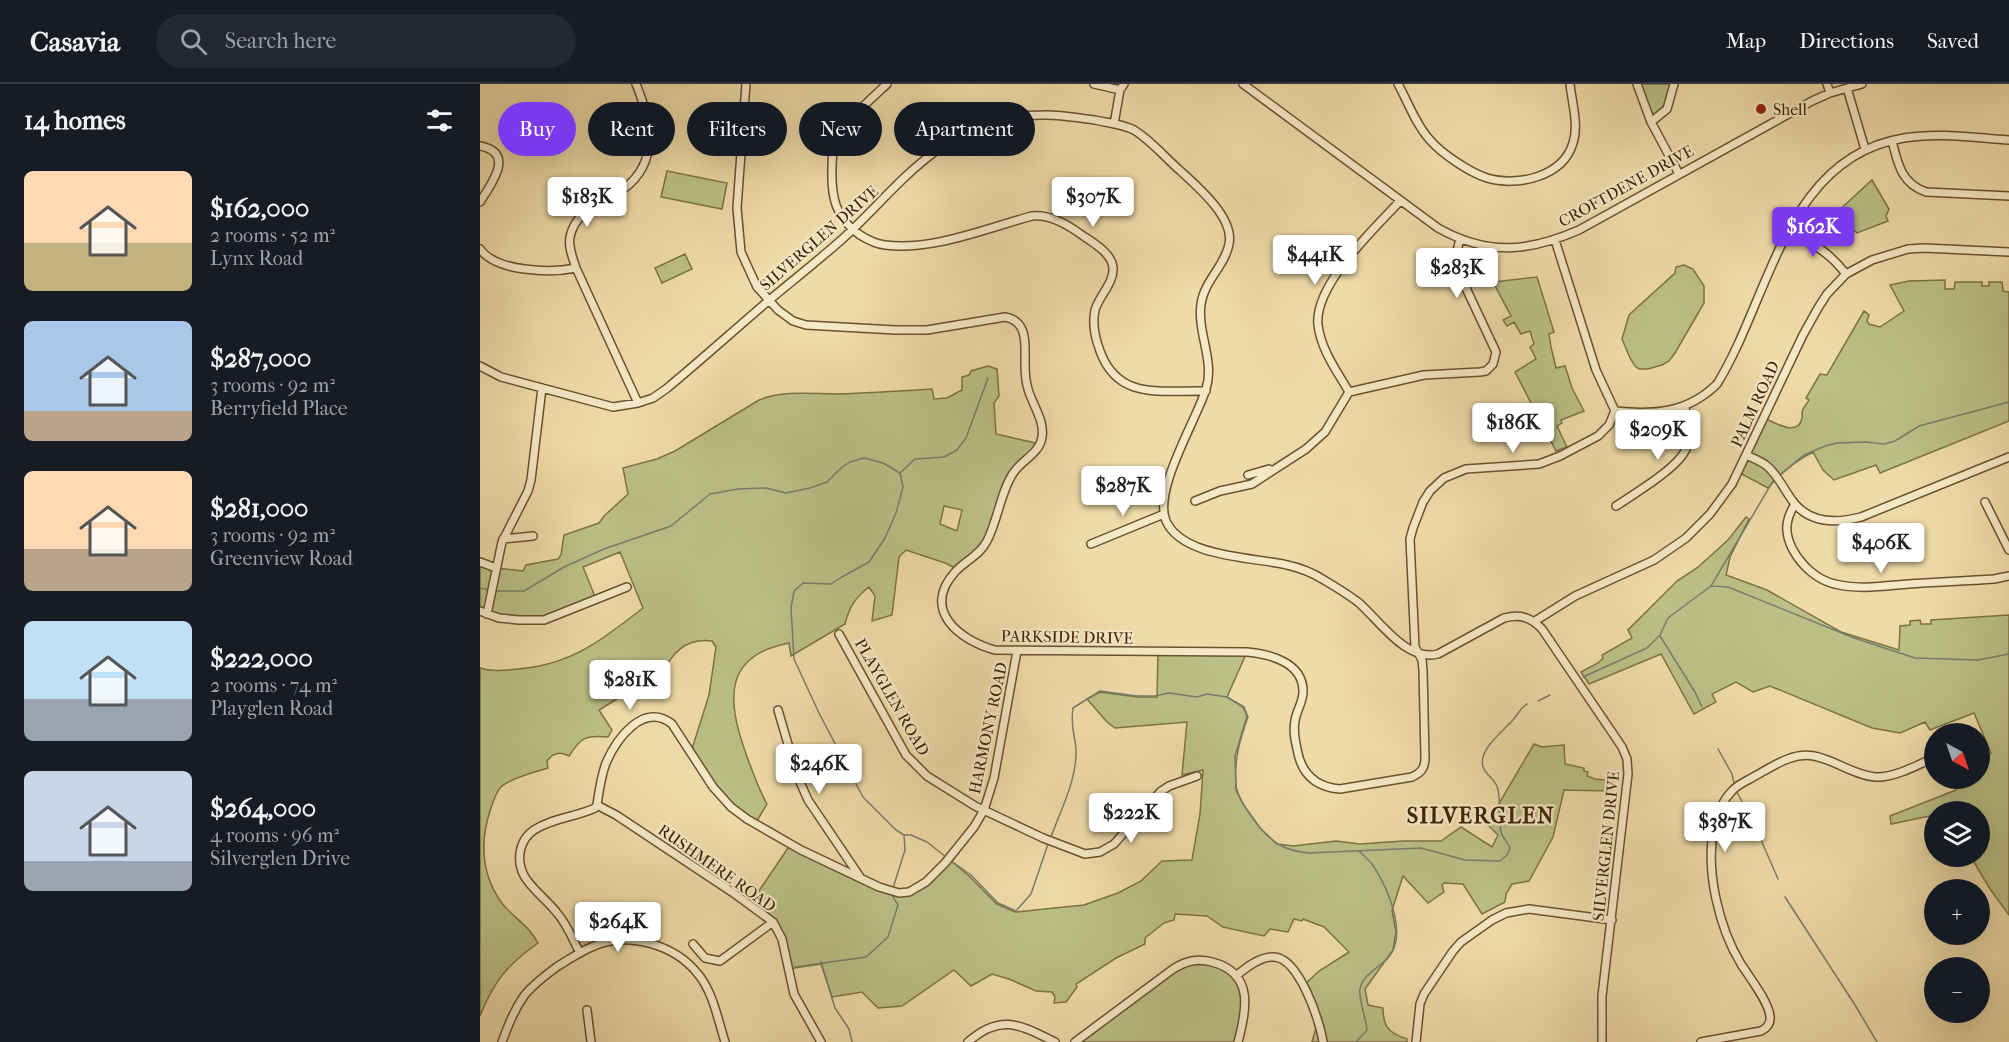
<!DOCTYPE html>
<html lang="en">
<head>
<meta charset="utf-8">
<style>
  :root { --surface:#171b24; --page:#242831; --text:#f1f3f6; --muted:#9ea1a6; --line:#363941; --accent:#7c3aed }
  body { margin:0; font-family:"IM FELL French Canon",serif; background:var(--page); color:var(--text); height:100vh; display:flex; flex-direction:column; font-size:22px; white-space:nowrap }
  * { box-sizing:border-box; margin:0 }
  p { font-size:20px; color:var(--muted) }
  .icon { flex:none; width:33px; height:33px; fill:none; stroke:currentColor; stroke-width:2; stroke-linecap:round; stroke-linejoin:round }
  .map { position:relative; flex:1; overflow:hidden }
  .side { display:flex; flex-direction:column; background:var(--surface); width:480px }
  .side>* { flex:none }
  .banner { position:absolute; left:18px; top:18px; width:570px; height:54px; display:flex; gap:12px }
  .needle { width:39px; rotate:140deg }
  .controls { position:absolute; left:1444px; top:639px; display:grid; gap:12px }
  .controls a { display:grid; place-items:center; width:66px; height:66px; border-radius:50%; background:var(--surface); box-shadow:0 6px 24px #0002; font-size:30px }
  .price { position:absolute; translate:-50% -51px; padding:0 14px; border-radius:6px; background:#fff; color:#222; font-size:20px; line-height:39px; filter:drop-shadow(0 2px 3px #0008) }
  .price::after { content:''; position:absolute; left:50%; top:36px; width:18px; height:14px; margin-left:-9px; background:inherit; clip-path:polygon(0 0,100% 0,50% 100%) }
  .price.selected { background:var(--accent); color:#fff }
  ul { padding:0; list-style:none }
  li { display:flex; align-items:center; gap:18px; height:150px; padding:0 24px }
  li span { display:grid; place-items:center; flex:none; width:168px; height:120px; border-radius:9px; color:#555 }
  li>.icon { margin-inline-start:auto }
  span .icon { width:72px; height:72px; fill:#fffc; stroke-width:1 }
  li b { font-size:26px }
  h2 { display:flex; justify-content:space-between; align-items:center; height:72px; padding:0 24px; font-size:26px }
  .tag { padding:0 21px; border-radius:27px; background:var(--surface); box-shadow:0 6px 24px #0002; font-size:21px; line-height:54px }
  .tag.selected { background:var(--accent); color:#fff }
  header { display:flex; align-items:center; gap:36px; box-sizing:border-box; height:84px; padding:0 30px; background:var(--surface); border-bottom:2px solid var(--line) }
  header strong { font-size:28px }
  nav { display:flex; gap:33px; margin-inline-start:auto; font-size:21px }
  .search { width:420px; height:54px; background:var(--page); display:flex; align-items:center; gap:15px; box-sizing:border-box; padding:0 21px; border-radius:33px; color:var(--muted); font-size:22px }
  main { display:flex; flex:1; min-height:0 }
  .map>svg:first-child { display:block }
</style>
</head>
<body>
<header>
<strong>Casavia</strong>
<div class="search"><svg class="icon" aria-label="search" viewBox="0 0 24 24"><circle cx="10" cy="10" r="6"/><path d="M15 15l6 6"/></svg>Search here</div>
<nav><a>Map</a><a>Directions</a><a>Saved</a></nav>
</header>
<main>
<section class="side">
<h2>14 homes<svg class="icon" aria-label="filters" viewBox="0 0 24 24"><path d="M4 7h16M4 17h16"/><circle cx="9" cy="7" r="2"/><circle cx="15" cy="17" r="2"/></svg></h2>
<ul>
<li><span style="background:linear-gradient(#ffd9b3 60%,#c2b280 0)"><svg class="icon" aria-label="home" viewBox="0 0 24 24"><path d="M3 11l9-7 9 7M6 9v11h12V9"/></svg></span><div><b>$162,000</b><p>2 rooms · 52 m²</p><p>Lynx Road</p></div></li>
<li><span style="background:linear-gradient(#a9c7e8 75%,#b9a48a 0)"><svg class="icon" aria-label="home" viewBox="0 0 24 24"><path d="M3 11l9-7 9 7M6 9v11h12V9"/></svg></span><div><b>$287,000</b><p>3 rooms · 92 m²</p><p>Berryfield Place</p></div></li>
<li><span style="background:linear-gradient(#ffd9b3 65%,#b9a48a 0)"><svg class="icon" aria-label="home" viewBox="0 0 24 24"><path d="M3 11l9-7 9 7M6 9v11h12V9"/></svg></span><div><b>$281,000</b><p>3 rooms · 92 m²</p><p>Greenview Road</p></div></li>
<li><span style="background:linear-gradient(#bfe0f5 65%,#9aa5b1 0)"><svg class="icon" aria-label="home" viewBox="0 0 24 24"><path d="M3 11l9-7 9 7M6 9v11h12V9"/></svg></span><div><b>$222,000</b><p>2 rooms · 74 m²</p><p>Playglen Road</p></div></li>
<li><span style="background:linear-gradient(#c9d6e8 75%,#9aa5b1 0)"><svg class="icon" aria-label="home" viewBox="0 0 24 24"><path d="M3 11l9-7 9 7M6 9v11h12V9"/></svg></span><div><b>$264,000</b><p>4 rooms · 96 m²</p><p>Silverglen Drive</p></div></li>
</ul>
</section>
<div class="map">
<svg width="1529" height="958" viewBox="0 0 1529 958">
  <rect width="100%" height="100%" fill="#efdba8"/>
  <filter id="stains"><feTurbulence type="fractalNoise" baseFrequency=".00333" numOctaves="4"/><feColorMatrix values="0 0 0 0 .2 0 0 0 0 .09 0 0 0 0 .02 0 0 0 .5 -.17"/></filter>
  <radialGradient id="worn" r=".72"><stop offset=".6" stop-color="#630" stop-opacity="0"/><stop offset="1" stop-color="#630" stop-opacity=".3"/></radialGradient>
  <path fill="#bbc086" stroke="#7d7246" stroke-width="1.5" fill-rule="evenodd" d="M1157,0H1194L1190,19L1172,39Z
    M187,87L247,99L242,125L181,113Z
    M1392,96L1409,125L1406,132L1408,137L1377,149L1355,130Z
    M205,170L212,185L182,199L175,184Z
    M1204,181L1213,185L1224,202V219L1195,269L1189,277L1182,281L1168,285H1159L1155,282L1150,274L1142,255L1149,231L1195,189L1196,183Z
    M1057,193L1074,248L1069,250L1071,263L1076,284L1085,282L1092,304L1104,327L1081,336L1082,339L1077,342L1087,363L1076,367L1035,288L1056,275L1050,263L1054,260L1050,247L1041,250L1034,238L1027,242L1023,236L1031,232L1013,198Z
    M1465,196V205H1474L1475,198H1502V202H1509V198H1522L1523,207L1529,208V337L1400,389L1396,381L1354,396L1343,386L1333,368C1317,376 1300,390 1288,404L1258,388L1284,334C1294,338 1318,354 1322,334C1323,332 1322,330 1322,329C1322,324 1327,320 1329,316L1326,314L1340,290L1347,291L1384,227L1389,231L1387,237L1389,240L1400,243L1424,227L1410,201L1429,197Z
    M508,282L517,285L519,312L514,319L516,350L560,360L537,383L507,457L477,485L465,479L426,466L419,473L412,531L392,537L395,512L389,503C376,513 369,523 365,540L311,572L309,559C246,571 246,613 264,664C271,684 277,702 287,720L275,740L238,709L211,668L229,611L236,563L232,557C207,554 192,567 183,590L164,598L119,626L132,646L128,653C106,651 101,653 89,672C80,667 73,669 67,677L68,684C56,688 30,694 21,703C16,708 13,718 11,724C0,756 1,789 21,818C33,834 48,840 58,859C27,881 14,897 0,932V584C12,588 25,586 38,585C91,581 122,556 163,524L140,468L103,483L116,515L66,535L40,536L0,527V477L16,484L43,487L46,481L78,475L81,471L84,451L119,439L124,432L148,410L143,384L177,375L195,367L279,316C304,306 332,310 358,310C390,309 421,307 452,305L454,315L467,314L482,306V293L489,291L491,287ZM464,422L482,426L477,447L460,440Z
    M1266,433L1269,435L1250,473L1246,491L1287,506L1361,548L1419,566L1420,542L1430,541V537L1440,536L1441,540H1451V536L1529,531V831L1510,805L1491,773L1500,772V728H1455V731L1411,740L1410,732L1476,706L1470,695L1500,694V674L1511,669L1494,629L1450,646L1445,638L1420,649L1392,644L1290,602L1273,608L1256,598L1232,610L1236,618L1214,630L1181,570L1109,600L1101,588L1118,579L1123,574L1122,571L1152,554L1148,546L1197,497L1217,484L1248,456Z
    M678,568H767L747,613L763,623L767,632L755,672L756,706L763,720L780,744L797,760L813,762L856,757L880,760L923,757H961L981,743L1012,763L1018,751L1007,740L1054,660L1062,663L1084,661L1085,680L1104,684V687L1108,688L1107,692L1115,695L1133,697L1131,707L1084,706L1073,753L1049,797L1032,800L1026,810L1025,818L1002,830L983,800L964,799L962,801L964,808L948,819L923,792L912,826L916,848L913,866L885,905L888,921L903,924C903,943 909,949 927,955V958H832L838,937L823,902L839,887L869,868L844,843L823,835L822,837L814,835L808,848L790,845L784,852L743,843L727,832L695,830L694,836L684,839L665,854V860L636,874L596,900L597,903L586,918L574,919L575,913L572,908L556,907L529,895L512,890L491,902L474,886L422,922L398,924L382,908L352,913L341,880L308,885L299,846L270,820L310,761L399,804L429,809L469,775L489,792L517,820L535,828L604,821L638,809L661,797L682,777L712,776L720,730L723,686L702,691L707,638L635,644L627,638L607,615L620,608L657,613H677Z
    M709,876L752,886L765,913L758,958H595Z"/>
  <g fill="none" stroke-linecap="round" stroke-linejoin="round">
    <path stroke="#777d6d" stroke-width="1.5" d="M420,389L435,375L464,373L477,366L486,354L508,294
      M1301,390L1324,371L1345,362L1357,359L1386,358L1404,360L1415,357L1439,342L1529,318
      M1231,502L1293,397
      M0,504L9,506
      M14,507H44L84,483L124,465L191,442L230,410L258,405L286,404L306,409L330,404L347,398L361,384L370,378L384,374L403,379L420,389L423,403L416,429L405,454L389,478L360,494L351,500L323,499L314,507L311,524L314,575L339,629L383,713L416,746L424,751H431L447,758L466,773
      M1180,552L1215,608L1222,623
      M1103,593L1167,564L1180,551L1188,534L1231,502L1248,503L1374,554L1435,574L1498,576L1529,570
      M1058,617L1070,611
      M1238,665L1252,690L1254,699
      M1257,708L1281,756L1298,795
      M571,753C581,725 597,696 596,666C595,650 590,643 593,624L620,607L657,612H674L689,609L717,613L727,610L747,613L764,623L768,633C760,655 754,676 756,701C758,718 784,752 798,760C808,766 818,768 829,769L941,764L985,776L1020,777L1027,771L1030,764C1028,759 1022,753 1021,748C1018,735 1021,720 1018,706C1017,696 1006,692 1003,683C998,666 1022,648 1032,637C1038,631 1039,625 1047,620
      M470,776L491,791L518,819L536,827L551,810L568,760
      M413,804L425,766L424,751
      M1305,813L1375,921L1397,958
      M341,878L355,924L369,945L372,958
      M315,883L386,873L408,853L418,821L413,813V809
      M876,958L887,946C886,934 878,913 880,905C882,891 900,883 908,874C929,851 907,802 892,780C888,775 883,771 879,767"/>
    <g stroke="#6b512e" stroke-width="10">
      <path id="minor" d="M156,0C173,41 180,84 136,110C117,121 95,128 90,153C88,164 93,174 96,184L158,319
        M266,0L257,124L261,168L277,203L298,226L313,237L326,241L415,246H447L525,233C548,237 545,260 545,278C545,287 545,296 548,305C552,320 565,337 562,353C560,369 542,376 534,388C521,406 518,436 507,457C500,471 485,477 475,488C441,526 479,556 515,566L767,568C789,570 822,578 823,606C824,617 816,627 815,637C813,647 815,656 817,665C821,689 835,703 860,705L932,693C942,688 945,684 945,673L943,586L942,576L935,563L930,455L933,444L943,418L950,407L964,394L986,385L1059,380L1080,372L1118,352L1129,341L1135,327L1116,286L1075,156
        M407,0C391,15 365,37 356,57C352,65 352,75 352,84C351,112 355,134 380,151C388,156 396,160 405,161C453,167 507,144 552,132C569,130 585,139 599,149C610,157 632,168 633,184C634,199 619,212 615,226C612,240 615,254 620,267C638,317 682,306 726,307
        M614,0L640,6
        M763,0L958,144C1008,172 1048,168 1099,146L1332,17L1350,9L1382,0
        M918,0C928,18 936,41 950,56C962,70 989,88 1007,94C1037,103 1083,93 1093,59C1099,41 1092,19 1090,0
        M1157,0L1171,38L1199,90
        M1347,0L1350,9
        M1367,4L1385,65
        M1171,38L1187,25L1194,0
        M634,40L640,6L644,0
        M1412,57C1418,80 1421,99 1446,108L1529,112
        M0,62C36,69 11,100 0,118
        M1308,148C1334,160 1349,168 1366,190
        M0,165C16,188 71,189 96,184
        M0,282L21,293L133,323L158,319L173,314L186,305C220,277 253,247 287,218C311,198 335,179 359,158C392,129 420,93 456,67C485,46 526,31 562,31C580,30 597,34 615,36C628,39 642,40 654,46C669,55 681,69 694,81C712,98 755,132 749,160C745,182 724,197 721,220C717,249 735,277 726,305C716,337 673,406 686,437C703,474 774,473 807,481C821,484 833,489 844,496C856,503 867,510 878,518C900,537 926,578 958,570L1024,534C1040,530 1051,533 1062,545L1142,663L1147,675L1148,690L1122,912V958
        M869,308C857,287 841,266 838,241C834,201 894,145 920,117
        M1135,327C1174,331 1208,329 1237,300C1290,215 1305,73 1424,54C1458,48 1495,54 1529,56
        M1266,371C1273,374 1281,377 1287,382C1299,392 1305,408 1315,420C1332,440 1358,439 1381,433L1529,373
        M768,391L789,385
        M715,417L740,407L772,400L826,365L845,348L869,308L944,291L1000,288L1006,287L1013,280L1016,268L977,185L976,171L980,155
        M1505,418L1529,466
        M1315,420C1305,436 1304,449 1313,466C1322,482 1337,496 1355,500C1378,506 1404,502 1428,500C1457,498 1485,497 1514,495L1529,492
        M1136,422C1154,410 1198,384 1206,365C1211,354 1207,335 1205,323
        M23,455L53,452
        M611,460L684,430
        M0,478L16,484
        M0,527L19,534L39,536H64L147,503
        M7,530L22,458L48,407L51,396L62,304
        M1055,537L1095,512L1174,476L1206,454L1230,430L1252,400L1323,251L1338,224L1347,210L1366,190L1392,176L1428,165L1444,164L1529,168
        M359,550L426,671L447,692L495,722L563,754L605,770L620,768L634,760L680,708L689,702L717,692
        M298,626L317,691L328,716L380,793
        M117,721L136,731L252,808L293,838L302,855L314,910L341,958
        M213,860L225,874L240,877L293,838
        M100,869C93,856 87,840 77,829C61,808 33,795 41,764C43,757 48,750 54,746C72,734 96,733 115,724L117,721C119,707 121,692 126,679C136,656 163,617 192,640L233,703L251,723L267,735L321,766L399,803L419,809L429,808L446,798L465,779L494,743L504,726L514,694L537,567
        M757,891C767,883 781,872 794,873C819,874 840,937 843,958
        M107,926L111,958
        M22,958C28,942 34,926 44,912C53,900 66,891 78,882C90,875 101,867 114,862C149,847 195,861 218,890C233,908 238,936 245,958
        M488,958C521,929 540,941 575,958
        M595,958L693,885C706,877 717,874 732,878C774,889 767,925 758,958
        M936,958L940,920L944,910L973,867L981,858L1012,836L1026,829L1049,825L1132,836
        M1221,958L1281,947C1287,944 1291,940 1290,932C1288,917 1270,894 1261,880C1239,844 1225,786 1234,744C1237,731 1243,716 1252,707C1258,700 1267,697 1275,692C1294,682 1312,668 1334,672C1355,676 1373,691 1395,693C1414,694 1438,681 1455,673"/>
    </g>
    <use href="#minor" stroke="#f5e8c6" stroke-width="7"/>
  </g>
  <circle fill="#8f2418" stroke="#f5e8c6" stroke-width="2" cx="1281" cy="25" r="6"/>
  <g text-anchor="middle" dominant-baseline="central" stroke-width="4.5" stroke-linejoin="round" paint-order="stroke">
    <g font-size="16" fill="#3f2306" stroke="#f5e8c6" text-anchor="start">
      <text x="1293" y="25">Shell</text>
    </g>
    <g font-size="16" fill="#3f2306" stroke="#f5e8c6">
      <text transform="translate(1146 102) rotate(-29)">CROFTDENE DRIVE</text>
      <text transform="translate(339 154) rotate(-41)">SILVERGLEN DRIVE</text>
      <text transform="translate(1275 320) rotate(-65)">PALM ROAD</text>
      <text transform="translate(587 553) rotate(1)">PARKSIDE DRIVE</text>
      <text transform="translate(412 613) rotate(60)">PLAYGLEN ROAD</text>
      <text transform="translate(508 644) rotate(-78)">HARMONY ROAD</text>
      <text transform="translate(1126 762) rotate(-84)">SILVERGLEN DRIVE</text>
      <text transform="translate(237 784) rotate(35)">RUSHMERE ROAD</text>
    </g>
    <g font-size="22" font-weight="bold" letter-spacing="1.5" fill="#3f2306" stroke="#f5e8c6">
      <text x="1001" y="732">SILVERGLEN</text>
    </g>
  </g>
  <rect width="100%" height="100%" filter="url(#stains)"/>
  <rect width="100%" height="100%" fill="url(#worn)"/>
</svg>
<div class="controls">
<a><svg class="needle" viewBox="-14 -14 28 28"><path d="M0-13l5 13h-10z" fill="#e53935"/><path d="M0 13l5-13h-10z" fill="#9ea1a6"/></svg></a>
<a><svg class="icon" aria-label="layers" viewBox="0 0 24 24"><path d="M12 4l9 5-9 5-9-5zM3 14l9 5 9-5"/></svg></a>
<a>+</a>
<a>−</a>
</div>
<b class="price" style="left:107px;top:144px">$183K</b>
<b class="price" style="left:613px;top:144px">$307K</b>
<b class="price selected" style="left:1333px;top:174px">$162K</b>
<b class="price" style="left:835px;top:202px">$441K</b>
<b class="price" style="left:977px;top:215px">$283K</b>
<b class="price" style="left:1033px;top:370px">$186K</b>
<b class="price" style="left:1178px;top:377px">$209K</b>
<b class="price" style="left:643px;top:433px">$287K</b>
<b class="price" style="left:1401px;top:490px">$406K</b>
<b class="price" style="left:150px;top:627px">$281K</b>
<b class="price" style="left:339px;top:711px">$246K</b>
<b class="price" style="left:651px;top:760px">$222K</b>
<b class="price" style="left:1245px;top:769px">$387K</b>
<b class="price" style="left:138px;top:869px">$264K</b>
<div class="banner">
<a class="tag selected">Buy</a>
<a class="tag">Rent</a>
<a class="tag">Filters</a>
<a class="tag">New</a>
<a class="tag">Apartment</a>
</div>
</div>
</main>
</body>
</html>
